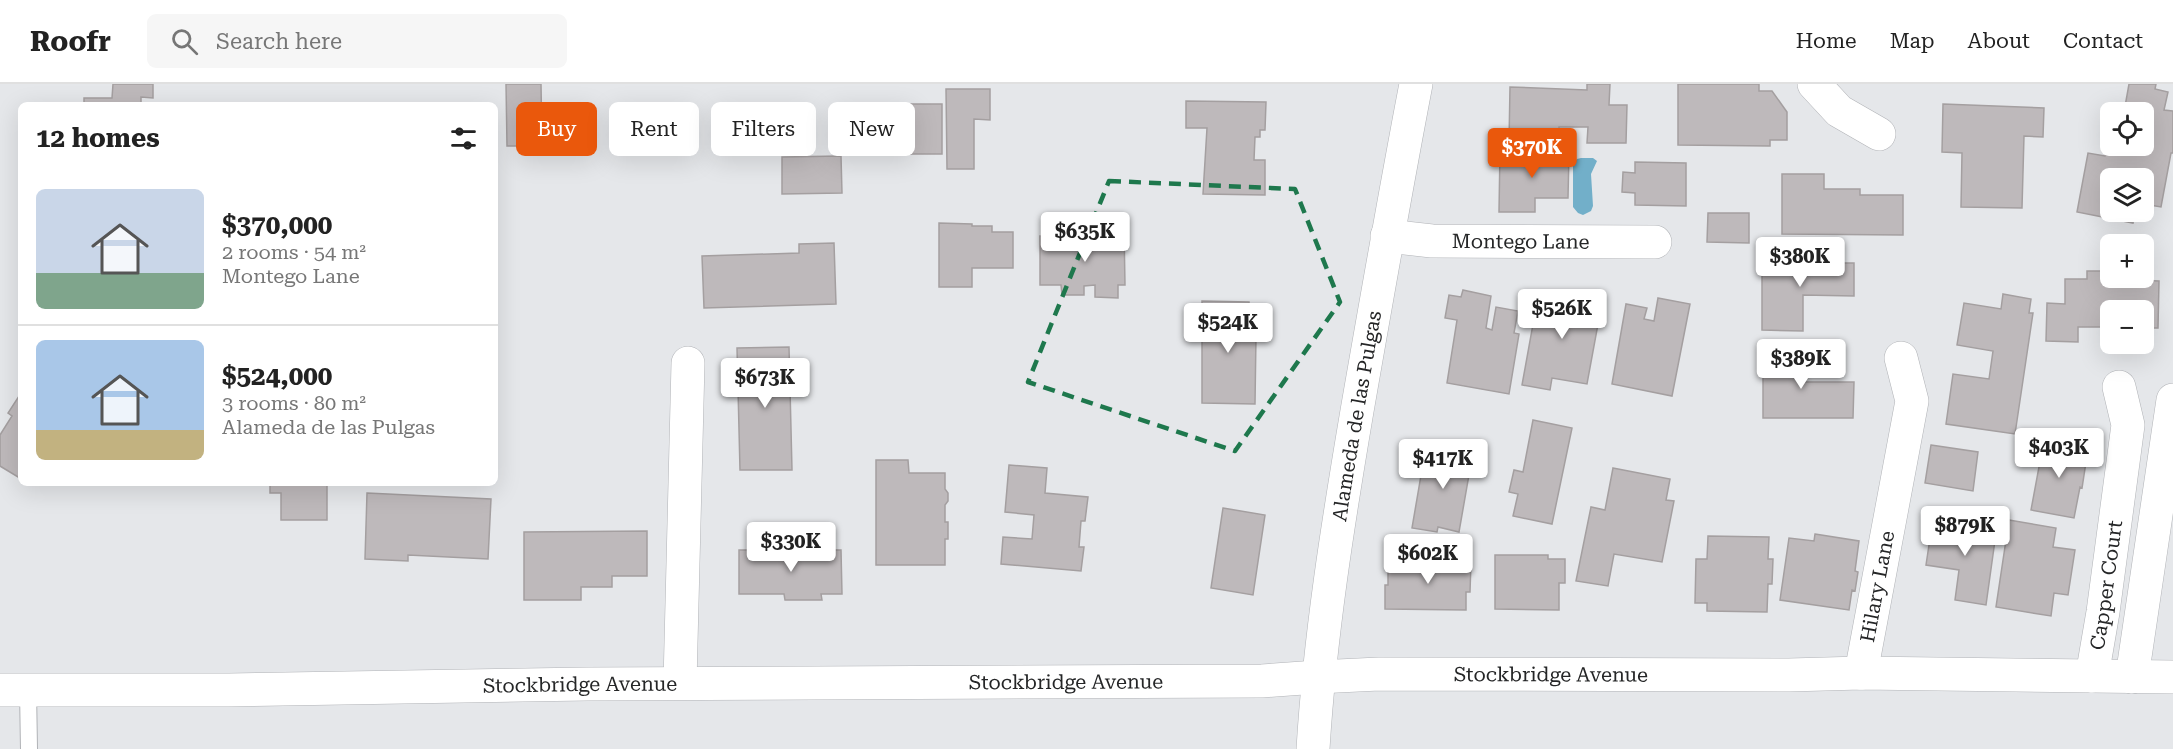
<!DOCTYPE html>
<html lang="en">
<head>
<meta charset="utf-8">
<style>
  :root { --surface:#fff; --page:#f6f6f6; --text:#222; --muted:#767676; --line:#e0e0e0; --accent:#ea580c }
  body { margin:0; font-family:"Roboto Serif",serif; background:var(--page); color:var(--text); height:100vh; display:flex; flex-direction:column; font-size:22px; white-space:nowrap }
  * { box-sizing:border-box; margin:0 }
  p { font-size:20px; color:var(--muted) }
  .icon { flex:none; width:33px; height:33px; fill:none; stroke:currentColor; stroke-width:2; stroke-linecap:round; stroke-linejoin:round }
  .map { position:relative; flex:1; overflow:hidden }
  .drawer { position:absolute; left:18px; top:18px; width:480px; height:384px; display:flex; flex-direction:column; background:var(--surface); border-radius:9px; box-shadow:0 6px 24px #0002 }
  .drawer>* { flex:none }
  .top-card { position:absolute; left:516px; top:18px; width:570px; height:54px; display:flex; gap:12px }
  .fabs { position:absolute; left:2100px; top:18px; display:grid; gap:12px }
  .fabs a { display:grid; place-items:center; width:54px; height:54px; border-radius:9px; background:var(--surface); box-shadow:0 6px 24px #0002; font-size:30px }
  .price { position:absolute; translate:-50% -51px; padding:0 14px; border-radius:6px; background:#fff; color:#222; font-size:20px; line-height:39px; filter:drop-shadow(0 2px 3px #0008) }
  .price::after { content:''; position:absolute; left:50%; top:36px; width:18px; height:14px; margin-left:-9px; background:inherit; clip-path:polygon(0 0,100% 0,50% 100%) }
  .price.active { background:var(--accent); color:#fff }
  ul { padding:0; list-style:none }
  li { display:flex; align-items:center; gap:18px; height:150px; padding:0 18px }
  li+li { border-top:2px solid var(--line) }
  li span { display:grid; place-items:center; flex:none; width:168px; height:120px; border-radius:9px; color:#555 }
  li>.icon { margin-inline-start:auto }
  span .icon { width:72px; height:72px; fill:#fffc; stroke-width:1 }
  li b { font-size:26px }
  h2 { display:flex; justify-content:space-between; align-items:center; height:72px; padding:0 18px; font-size:26px }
  .tag { padding:0 21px; border-radius:9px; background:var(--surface); box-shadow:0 6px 24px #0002; font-size:21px; line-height:54px }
  .tag.active { background:var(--accent); color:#fff }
  header { display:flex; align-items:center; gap:36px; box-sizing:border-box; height:84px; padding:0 30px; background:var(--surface); border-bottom:2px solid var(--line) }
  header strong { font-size:28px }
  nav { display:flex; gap:33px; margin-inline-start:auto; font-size:21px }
  .search { width:420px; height:54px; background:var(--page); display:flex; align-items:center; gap:15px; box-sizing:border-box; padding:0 21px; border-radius:9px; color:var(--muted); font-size:22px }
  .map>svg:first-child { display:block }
</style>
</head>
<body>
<header>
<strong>Roofr</strong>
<div class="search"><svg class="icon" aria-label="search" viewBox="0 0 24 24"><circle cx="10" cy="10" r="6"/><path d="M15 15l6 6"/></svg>Search here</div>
<nav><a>Home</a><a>Map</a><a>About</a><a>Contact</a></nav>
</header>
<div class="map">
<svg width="2173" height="665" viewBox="0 0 2173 665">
  <rect width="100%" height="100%" fill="#e5e7ea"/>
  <path fill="#72afc9" d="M1581,74H1593L1597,77L1591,90L1593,122L1591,127L1583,131L1578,129L1573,123V81L1577,75Z"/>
  <path fill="#beb9bb" stroke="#a49fa0" stroke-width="1.5" d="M113,0H153V14L141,13V21H84V14H112Z
    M506,0H541L542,62H507Z
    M1587,0H1610L1609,21H1627L1626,59H1587L1588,43H1559V58H1509L1510,3L1587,6Z
    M1678,0H1759V7H1772L1787,28V56H1770V62L1678,61Z
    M2129,0H2156L2155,5L2168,8L2164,26L2173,27V69H2171L2161,123L2144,120V94H2110V128H2135L2133,139L2077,128L2088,69L2105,72L2116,62H2144V28H2124Z
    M946,5H990V36L974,35V85H947Z
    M1186,17L1266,18L1265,46H1260V53H1255L1254,76H1265V111L1203,110L1207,44H1186Z
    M907,20H942V70H907Z
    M1943,20L2044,24L2043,53L2024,52L2022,124L1961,123L1962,69L1942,68Z
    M1500,67L1569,68L1568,114H1535V128H1499Z
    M841,72L842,109L782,110V73Z
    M1635,78L1686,79V122L1635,121V109L1622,108L1623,88L1635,89Z
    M1782,90H1824V105H1860V111H1903V151L1782,150Z
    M1708,129H1749V159L1707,158Z
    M939,139L972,140V142H992V148H1013V184H972V203H939Z
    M1096,144H1124L1125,201H1118V214L1095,213V201L1084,202V211H1062L1061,201H1040V152L1058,153V155H1096Z
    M834,159L836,220L704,224L702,172L799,169V160Z
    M1792,167L1813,168V179H1854V212L1803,211V247L1762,246V179H1792Z
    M2087,187H2110V194H2131V196L2159,197L2158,244H2144V226H2110V243H2078V258L2046,257L2047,219L2065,220V195H2087Z
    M1463,206L1491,212L1486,244L1492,246L1496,223L1518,227L1514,249L1519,250L1509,310L1447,299L1457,236L1445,234L1449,211L1461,213Z
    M1539,207L1561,211L1558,225L1566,226L1569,207L1603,213L1587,300L1552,294L1550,306L1522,301Z
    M2003,210L2031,215L2029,229H2033L2015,350L1946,340L1953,290L1989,295L1993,267L1957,261L1964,219L2001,225Z
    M1658,214L1690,220L1672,312L1612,300L1626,220L1647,224L1644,235L1654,237Z
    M1202,217L1249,218V252H1256L1255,320L1202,319Z
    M789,263L792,386H740L737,264Z
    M1763,266H1803V298H1854L1853,334H1763Z
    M21,309V389L18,393L0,382V351L12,332L8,329Z
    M1533,336L1572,344L1552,440L1513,432L1518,410L1509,408L1514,386L1523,388Z
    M2044,356L2088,365L2082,404L2080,403L2074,434L2031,426Z
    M1931,361L1978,368L1973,407L1925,399Z
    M1440,363L1473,368L1459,448L1438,443L1437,448L1412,444L1425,368L1432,370L1433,365L1439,366Z
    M876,376H908L909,389H945V405L948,409V417L945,421V438H948V455H945V481H876Z
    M1009,381L1047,384L1045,409L1088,413L1085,437H1081L1079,463H1084L1081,487L1001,480L1003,453L1032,455L1034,431L1005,428Z
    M1613,384L1670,395L1666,416L1674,417L1662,478L1614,470L1608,502L1576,497L1591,423L1605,426Z
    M270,399H327V436H281V409H270Z
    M367,409L491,415L488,475L408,471V477L365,475Z
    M1223,424L1265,431L1253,511L1211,504Z
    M2009,436L2056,444L2053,463L2075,466L2068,511L2054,509L2051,532L1996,523Z
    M1961,437L1997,442L1986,521L1955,516L1959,486L1926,481L1932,441L1960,445Z
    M647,447V492H612V503H581V516H524V448Z
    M1815,450L1859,457L1855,487L1858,488L1855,507L1852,506L1849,526L1780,516L1789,454L1814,457Z
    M1708,452L1769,453L1768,475H1773L1772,500H1768L1767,528L1707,527V519H1695L1696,475H1707Z
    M739,466H841L842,510H821L822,516H785L784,510H739Z
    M1495,471H1548V475H1565V499H1559V526L1495,525Z
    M1388,477L1471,478L1470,508H1466V526L1385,525V501H1388Z"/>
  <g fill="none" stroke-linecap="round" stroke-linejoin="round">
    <g stroke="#b1b3b7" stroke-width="18">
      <path id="lane" d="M28,606L29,665"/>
    </g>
    <g stroke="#b1b3b7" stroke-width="34">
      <g id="street">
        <path d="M1814,0L1839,27L1879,50"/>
        <path id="s1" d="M1387,152L1432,157L1655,158"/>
        <path id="s2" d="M1861,589L1912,317L1901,274"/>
        <path id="s3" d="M2092,592L2103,528L2128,341L2119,303"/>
        <path d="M2132,593L2173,316"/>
        <path d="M680,599L688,279"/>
        <path id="s4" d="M0,606H229L587,600L1262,597L1317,593"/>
      </g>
    </g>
    <g stroke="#b1b3b7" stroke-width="34">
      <g id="secondary">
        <path id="s5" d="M1317,593L1379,590L1789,591L1861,589L2173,593"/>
        <path id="s6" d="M1313,665C1320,551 1338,439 1357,327C1376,218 1395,109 1416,0"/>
      </g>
    </g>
    <use href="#lane" stroke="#fff" stroke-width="16"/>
    <use href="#street" stroke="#fff" stroke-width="33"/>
    <use href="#secondary" stroke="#fff" stroke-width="33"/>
  </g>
  <path fill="none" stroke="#1e784d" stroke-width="4.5" stroke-dasharray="12 8" stroke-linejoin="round" d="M1109,97L1295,105L1340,218L1235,367L1028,298Z"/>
  <g text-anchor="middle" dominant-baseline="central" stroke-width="4.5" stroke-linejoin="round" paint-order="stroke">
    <g font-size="20" fill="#252627" stroke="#f2f4f7">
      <text stroke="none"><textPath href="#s1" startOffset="134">Montego Lane</textPath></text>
      <text stroke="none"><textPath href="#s6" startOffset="336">Alameda de las Pulgas</textPath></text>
      <text stroke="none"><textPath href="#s3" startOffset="92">Capper Court</textPath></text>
      <text stroke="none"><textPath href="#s2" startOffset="88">Hilary Lane</textPath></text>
      <text stroke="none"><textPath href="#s5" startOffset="234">Stockbridge Avenue</textPath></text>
      <text stroke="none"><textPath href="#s4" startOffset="1066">Stockbridge Avenue</textPath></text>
      <text stroke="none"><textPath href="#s4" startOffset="580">Stockbridge Avenue</textPath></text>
    </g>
  </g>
</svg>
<div class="fabs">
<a><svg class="icon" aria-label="locate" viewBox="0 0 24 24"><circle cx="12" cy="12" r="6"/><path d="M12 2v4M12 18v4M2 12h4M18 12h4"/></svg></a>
<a><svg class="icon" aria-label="layers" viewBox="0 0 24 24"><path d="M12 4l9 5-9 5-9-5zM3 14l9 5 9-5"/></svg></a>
<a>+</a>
<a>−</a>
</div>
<b class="price active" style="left:1532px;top:95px">$370K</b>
<b class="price" style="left:1085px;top:179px">$635K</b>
<b class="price" style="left:1800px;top:204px">$380K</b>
<b class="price" style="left:1562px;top:256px">$526K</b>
<b class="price" style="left:1228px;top:270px">$524K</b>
<b class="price" style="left:1801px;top:306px">$389K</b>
<b class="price" style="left:765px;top:325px">$673K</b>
<b class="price" style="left:2059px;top:395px">$403K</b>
<b class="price" style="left:1443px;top:406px">$417K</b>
<b class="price" style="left:1965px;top:473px">$879K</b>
<b class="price" style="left:791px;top:489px">$330K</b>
<b class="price" style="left:1428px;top:501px">$602K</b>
<div class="top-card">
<a class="tag active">Buy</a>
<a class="tag">Rent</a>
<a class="tag">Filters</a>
<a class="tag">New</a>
</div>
<section class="drawer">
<h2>12 homes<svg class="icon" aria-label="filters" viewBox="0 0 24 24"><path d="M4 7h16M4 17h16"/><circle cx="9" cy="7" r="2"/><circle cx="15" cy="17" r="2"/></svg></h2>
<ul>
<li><span style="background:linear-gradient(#c9d6e8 70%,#7fa58c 0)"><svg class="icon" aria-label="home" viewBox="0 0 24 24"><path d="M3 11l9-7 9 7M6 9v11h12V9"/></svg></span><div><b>$370,000</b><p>2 rooms · 54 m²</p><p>Montego Lane</p></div></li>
<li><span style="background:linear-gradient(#a9c7e8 75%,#c2b280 0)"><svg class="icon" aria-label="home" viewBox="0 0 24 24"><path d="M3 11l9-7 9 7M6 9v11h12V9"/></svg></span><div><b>$524,000</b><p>3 rooms · 80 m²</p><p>Alameda de las Pulgas</p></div></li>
</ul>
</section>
</div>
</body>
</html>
